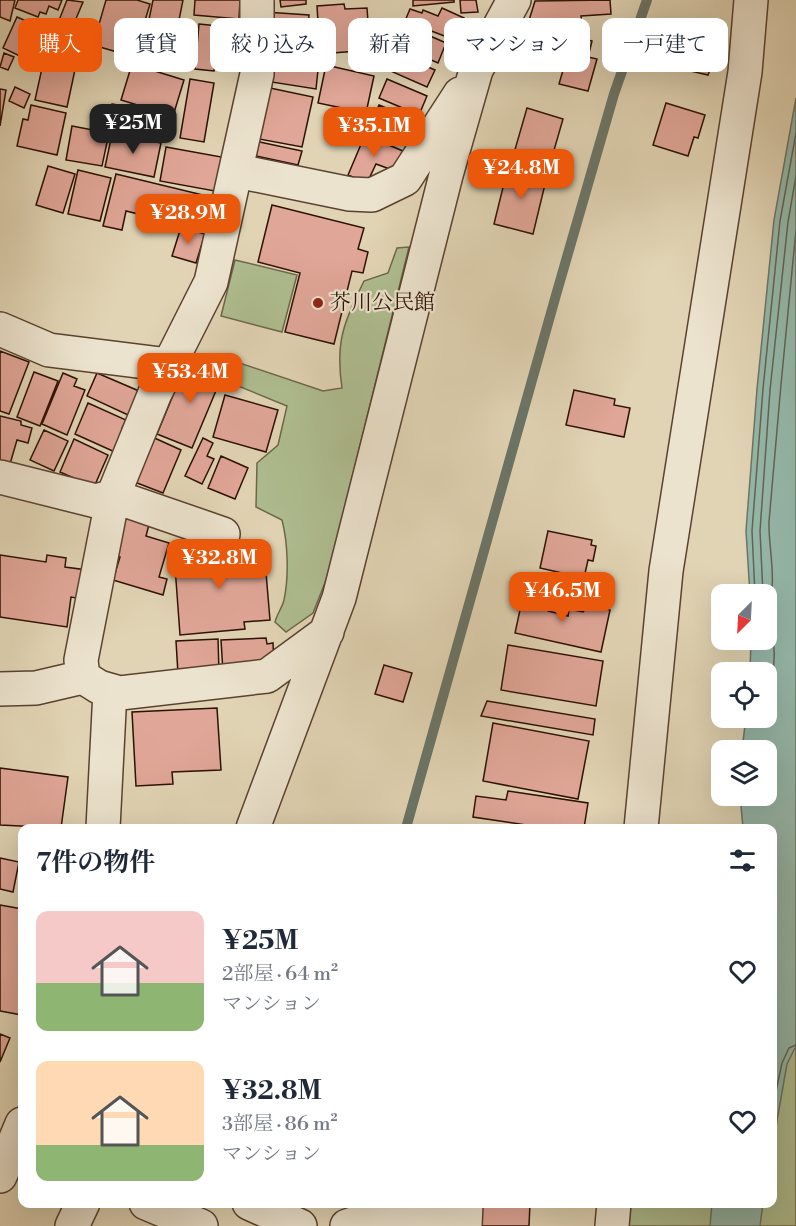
<!DOCTYPE html>
<html lang="ja">
<head>
<meta charset="utf-8">
<style>
  :root { --surface:#fff; --page:#f6f6f7; --text:#1f2937; --muted:#747a83; --accent:#ea580c }
  body { margin:0; font-family:"Libre Bodoni","Noto Serif JP",serif; background:var(--page); color:var(--text); height:100vh; display:flex; flex-direction:column; font-size:22px; white-space:nowrap }
  * { box-sizing:border-box; margin:0 }
  p { font-size:20px; color:var(--muted) }
  .icon { flex:none; width:33px; height:33px; fill:none; stroke:currentColor; stroke-width:2; stroke-linecap:round; stroke-linejoin:round }
  .map { position:relative; flex:1; overflow:hidden }
  .side { position:absolute; left:18px; top:824px; width:759px; height:384px; display:flex; flex-direction:column; background:var(--surface); border-radius:12px; box-shadow:0 6px 24px #0002 }
  .side>* { flex:none }
  .banner { position:absolute; left:18px; top:18px; width:760px; height:54px; display:flex; gap:12px }
  .needle { width:39px; rotate:204deg }
  .buttons { position:absolute; left:711px; top:584px; display:grid; gap:12px }
  .buttons a { display:grid; place-items:center; width:66px; height:66px; border-radius:12px; background:var(--surface); box-shadow:0 6px 24px #0002; font-size:30px }
  .price { position:absolute; translate:-50% -51px; padding:0 14px; border-radius:12px; background:var(--accent); color:#fff; font-size:20px; line-height:39px; filter:drop-shadow(0 2px 3px #0008) }
  .price::after { content:''; position:absolute; left:50%; top:36px; width:18px; height:14px; margin-left:-9px; background:inherit; clip-path:polygon(0 0,100% 0,50% 100%) }
  .price.selected { background:#222; color:#fff }
  ul { padding:0; list-style:none }
  li { display:flex; align-items:center; gap:18px; height:150px; padding:0 18px }
  li span { display:grid; place-items:center; flex:none; width:168px; height:120px; border-radius:12px; color:#555 }
  li>.icon { margin-inline-start:auto }
  span .icon { width:72px; height:72px; fill:#fffc; stroke-width:1 }
  li b { font-size:26px }
  h2 { display:flex; justify-content:space-between; align-items:center; height:72px; padding:0 18px; font-size:26px }
  .pill { padding:0 21px; border-radius:12px; background:var(--surface); box-shadow:0 6px 24px #0002; font-size:21px; line-height:54px }
  .pill.selected { background:var(--accent); color:#fff }
  .map>svg:first-child { display:block }
</style>
</head>
<body>
<div class="map">
<svg width="796" height="1226" viewBox="0 0 796 1226">
  <rect width="100%" height="100%" fill="#e1d4b4"/>
  <filter id="stains"><feTurbulence type="fractalNoise" baseFrequency=".00333" numOctaves="4"/><feColorMatrix values="0 0 0 0 .2 0 0 0 0 .09 0 0 0 0 .02 0 0 0 .5 -.17"/></filter>
  <radialGradient id="worn" r=".72"><stop offset=".6" stop-color="#630" stop-opacity="0"/><stop offset="1" stop-color="#630" stop-opacity=".3"/></radialGradient>
  <path fill="#aebd90" stroke="#6e674a" stroke-width="1.5" d="M409,247L328,575L313,613L286,632L275,622C277,614 282,608 284,600C289,577 288,543 282,520L256,507L257,463L278,445L287,406L231,383L228,359L323,391L342,388C335,341 344,323 364,281L388,273L397,248Z
    M235,260L297,275L282,332L221,316Z
    M773,1033L796,1037V1226H624L626,1203H772Z"/>
  <path fill="#95b8aa" stroke="#6b7568" stroke-width="1.5" d="M796,98V1046L787,1064L773,1143L772,828H743L740,795H766V750H742L746,717H766V672H750L751,639H766V594H750L746,531L757,389L774,220Z
    M712,1203H763L760,1226H710Z"/>
  <g fill="none" stroke-linecap="round" stroke-linejoin="round">
    <path stroke="#616457" stroke-width="1.5" d="M755,594L752,531L763,389L780,221L796,133
      M763,594L760,531L770,390L788,222L796,176
      M766,608C779,589 768,546 769,522C777,425 786,328 796,231
      M766,624C777,638 777,672 766,686
      M772,1110L782,1063L789,1048L796,1045"/>
    <path stroke="#6b7568" stroke-width="10" d="M406,828L556,295L614,94L647,0"/>
  </g>
  <path fill="#e0a697" stroke="#2d1104" stroke-width="1.5" d="M0,0H15L10,21L0,17Z
    M18,0H62L58,10L49,6L46,14L40,12L38,17L15,8Z
    M67,0L83,2L75,21L85,25L77,43L54,33Z
    M106,0H137L150,4L134,57L93,45Z
    M153,0H183L175,40L146,34Z
    M195,0H240L239,19L194,15Z
    M280,0H306V4L281,7Z
    M413,0H454V2L413,6Z
    M460,0H476L478,12L461,13Z
    M610,0L611,14L581,16L582,26L526,30L535,1Z
    M344,4L345,9L367,8L370,50L320,54L317,6Z
    M442,8L464,18L455,40L405,21L410,9L422,13L423,10L438,16Z
    M265,12L309,15L307,40L263,36Z
    M17,17L51,32L38,60L28,55L26,59L3,48Z
    M199,24L218,26L214,71L195,69Z
    M405,25L446,43L438,63L397,45Z
    M222,27L247,28L245,71L219,70Z
    M684,27L722,36L708,75L669,66L675,43L680,44Z
    M573,36L592,41L588,57L597,59L588,91L559,84Z
    M269,38L315,43L313,66L267,61Z
    M4,53L14,57L8,70L0,67Z
    M394,53L435,70L427,87L386,69Z
    M44,59L76,65L67,107L35,100Z
    M268,62L318,70L316,89L265,81Z
    M132,64L184,80L173,116L121,100Z
    M326,65L374,76L366,113L318,103Z
    M190,79L214,83L204,142L180,138Z
    M387,79L427,96L419,115L379,98Z
    M15,87L30,94L24,108L9,101Z
    M270,88L313,97L302,147L259,139Z
    M0,89L6,90L0,126Z
    M666,103L705,115L698,138L694,137L688,156L653,145Z
    M112,104L163,113L160,134L109,125Z
    M31,105L66,113L57,155L17,146L23,119L28,120Z
    M379,105L417,121L407,145L369,128Z
    M527,108L563,119L548,171L512,160Z
    M72,126L109,133L102,166L66,160Z
    M112,134L161,143L154,177L105,167Z
    M365,135L403,151L395,171L376,164L367,183L348,175Z
    M255,141L302,151L298,165L252,155Z
    M166,147L227,158L220,192L160,181Z
    M48,166L75,174L63,213L36,205Z
    M508,167L547,176L533,234L494,224Z
    M78,170L111,178L100,221L68,214Z
    M116,174L207,196L198,229L126,211L122,230L103,226Z
    M272,205L364,228L358,249L368,252L363,273L352,271L334,344L285,332L300,273L258,262Z
    M181,227L205,234L196,263L172,256Z
    M0,351L29,362L9,414L0,411Z
    M188,359L223,374L192,448L157,434Z
    M34,372L58,381L40,426L17,417Z
    M63,373L77,379L74,386L85,390L67,435L42,424Z
    M97,373L139,391L128,415L87,396Z
    M574,390L615,399L614,405L630,408L624,437L566,425Z
    M225,395L278,410L266,452L213,437Z
    M88,403L126,420L122,428L127,430L117,453L75,434Z
    M0,416L21,421V425L32,428L28,443L17,440L10,464L0,461Z
    M44,430L68,441L54,471L30,460Z
    M150,436L181,450L163,493L132,481Z
    M203,438L213,443L207,456L214,459L202,484L185,476Z
    M74,439L108,455L94,487L60,472Z
    M221,456L248,468L235,499L208,488Z
    M125,509L151,517L146,536L169,543L159,577L167,579L163,595L113,580L120,557L111,554Z
    M548,531L592,540L591,545L596,546L593,561L588,560L584,578L540,568Z
    M208,539L210,556L248,553L249,562L265,561L270,620L244,622L245,629L180,635L174,553L184,552L183,541Z
    M0,555L46,562L47,555L66,558L65,567L87,570L83,599L71,597L67,627L0,617Z
    M525,587L551,594L548,611L568,616L569,609L583,612L589,605L610,610L601,652L515,633Z
    M266,638L267,644L273,643L274,665L223,672L221,640Z
    M218,639L219,672L178,674L176,641Z
    M508,645L603,661L596,706L501,690Z
    M384,665L412,673L403,702L375,694Z
    M487,701L595,719L593,735L481,716Z
    M217,708L221,770L172,772L173,784L136,786L132,712Z
    M493,723L589,741L578,799L483,781Z
    M0,768L68,777L61,828L0,825Z
    M508,791L588,803L584,828H546L473,817L476,796L506,800Z
    M0,858L19,862L13,892L0,889Z
    M0,905L22,909V1015L0,1011Z
    M0,1034L10,1038L0,1062Z
    M477,1203H530L529,1226H476Z"/>
  <g fill="none" stroke-linecap="round" stroke-linejoin="round">
    <g stroke="#5a4230" stroke-width="36">
      <path id="minor" d="M237,171L350,194L372,195L405,179L460,94
        M0,329L49,350L169,365
        M0,477L96,501L113,496L155,393L211,282L257,74V0
        M83,677L99,687L120,693L267,676L327,632
        M0,689L36,688L83,677L81,660L113,496L223,534
        M103,828L110,691
        M253,828L339,598L446,175L476,70L514,0
        M641,828L666,571L745,72L751,0
        M0,1176L22,1124
        M146,1203L201,1226
        M249,1203L300,1226
        M72,1226L83,1203
        M347,1226L411,1205
        M390,1226L466,1204L465,1226
        M612,1226L614,1203"/>
    </g>
    <use href="#minor" stroke="#ece3ce" stroke-width="33"/>
  </g>
  <circle fill="#8f2418" stroke="#ece3ce" stroke-width="2" cx="318" cy="303" r="6"/>
  <g text-anchor="middle" dominant-baseline="central" stroke-width="4.5" stroke-linejoin="round" paint-order="stroke">
    <g font-size="21" fill="#2d1104" stroke="#ece3ce" text-anchor="start">
      <text x="330" y="303">芥川公民館</text>
    </g>
  </g>
  <rect width="100%" height="100%" filter="url(#stains)"/>
  <rect width="100%" height="100%" fill="url(#worn)"/>
</svg>
<div class="buttons">
<a><svg class="needle" viewBox="-14 -14 28 28"><path d="M0-13l5 13h-10z" fill="#e53935"/><path d="M0 13l5-13h-10z" fill="#747a83"/></svg></a>
<a><svg class="icon" aria-label="locate" viewBox="0 0 24 24"><circle cx="12" cy="12" r="6"/><path d="M12 2v4M12 18v4M2 12h4M18 12h4"/></svg></a>
<a><svg class="icon" aria-label="layers" viewBox="0 0 24 24"><path d="M12 4l9 5-9 5-9-5zM3 14l9 5 9-5"/></svg></a>
</div>
<b class="price selected" style="left:133px;top:155px">¥25M</b>
<b class="price" style="left:374px;top:158px">¥35.1M</b>
<b class="price" style="left:521px;top:200px">¥24.8M</b>
<b class="price" style="left:188px;top:245px">¥28.9M</b>
<b class="price" style="left:190px;top:404px">¥53.4M</b>
<b class="price" style="left:219px;top:590px">¥32.8M</b>
<b class="price" style="left:562px;top:623px">¥46.5M</b>
<div class="banner">
<a class="pill selected">購入</a>
<a class="pill">賃貸</a>
<a class="pill">絞り込み</a>
<a class="pill">新着</a>
<a class="pill">マンション</a>
<a class="pill">一戸建て</a>
</div>
<section class="side">
<h2>7件の物件<svg class="icon" aria-label="filters" viewBox="0 0 24 24"><path d="M4 7h16M4 17h16"/><circle cx="9" cy="7" r="2"/><circle cx="15" cy="17" r="2"/></svg></h2>
<ul>
<li><span style="background:linear-gradient(#f6c9c9 60%,#8fb573 0)"><svg class="icon" aria-label="home" viewBox="0 0 24 24"><path d="M3 11l9-7 9 7M6 9v11h12V9"/></svg></span><div><b>¥25M</b><p>2部屋 · 64 m²</p><p>マンション</p></div><svg class="icon" aria-label="heart" viewBox="0 0 24 24"><path d="M12 20l-8-8c-3-5 5-10 8-4 3-6 11-1 8 4z"/></svg></li>
<li><span style="background:linear-gradient(#ffd9b3 70%,#8fb573 0)"><svg class="icon" aria-label="home" viewBox="0 0 24 24"><path d="M3 11l9-7 9 7M6 9v11h12V9"/></svg></span><div><b>¥32.8M</b><p>3部屋 · 86 m²</p><p>マンション</p></div><svg class="icon" aria-label="heart" viewBox="0 0 24 24"><path d="M12 20l-8-8c-3-5 5-10 8-4 3-6 11-1 8 4z"/></svg></li>
</ul>
</section>
</div>
</body>
</html>
